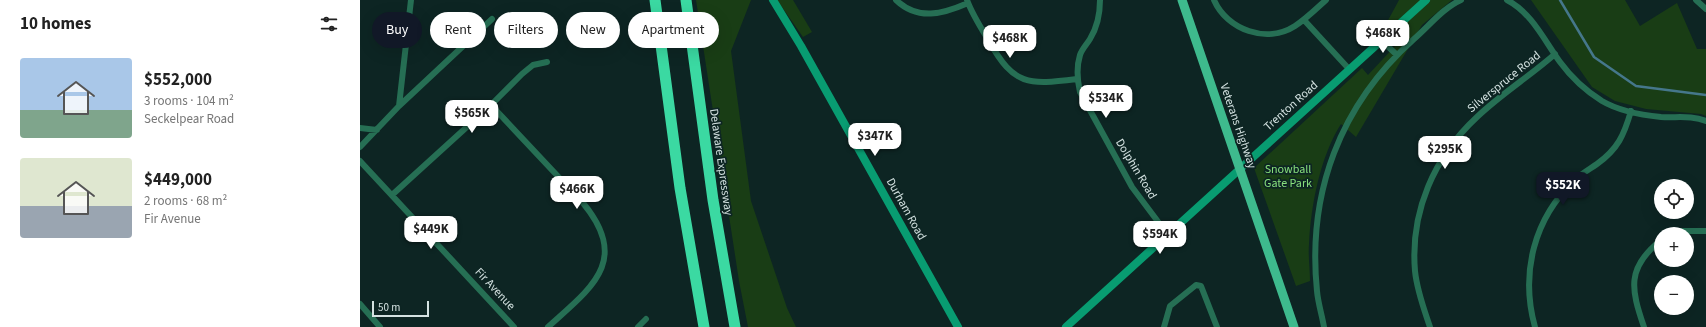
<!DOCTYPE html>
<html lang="en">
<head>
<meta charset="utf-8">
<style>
  :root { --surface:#fff; --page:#f2f2f2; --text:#222; --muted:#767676; --accent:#111827 }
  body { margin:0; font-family:"Source Sans 3",sans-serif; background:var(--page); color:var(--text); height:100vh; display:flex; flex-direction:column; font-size:15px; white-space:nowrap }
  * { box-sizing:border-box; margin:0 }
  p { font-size:13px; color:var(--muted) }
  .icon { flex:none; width:22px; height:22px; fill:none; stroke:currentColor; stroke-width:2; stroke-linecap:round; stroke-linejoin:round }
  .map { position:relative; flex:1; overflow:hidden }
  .details { display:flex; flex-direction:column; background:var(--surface); width:360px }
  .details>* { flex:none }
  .hud { position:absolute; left:12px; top:12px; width:380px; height:36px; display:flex; gap:8px }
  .fabs { position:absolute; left:1294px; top:179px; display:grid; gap:8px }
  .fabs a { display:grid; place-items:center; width:40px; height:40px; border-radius:50%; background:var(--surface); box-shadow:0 4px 16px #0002; font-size:20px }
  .scale { position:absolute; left:12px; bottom:10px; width:57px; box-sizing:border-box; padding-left:4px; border:2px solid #d4e2e1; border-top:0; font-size:11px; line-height:14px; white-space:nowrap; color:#d4e2e1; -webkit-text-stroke:3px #0d2523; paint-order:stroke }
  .price { position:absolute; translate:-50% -34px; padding:0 9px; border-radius:8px; background:#fff; color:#222; font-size:13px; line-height:26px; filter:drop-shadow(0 1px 2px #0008) }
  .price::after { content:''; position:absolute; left:50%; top:24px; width:12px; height:9px; margin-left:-6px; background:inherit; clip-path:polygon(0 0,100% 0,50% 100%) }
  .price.active { background:var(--accent); color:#fff }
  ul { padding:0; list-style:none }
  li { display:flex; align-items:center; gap:12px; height:100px; padding:0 20px }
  li span { display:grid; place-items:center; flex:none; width:112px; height:80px; border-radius:4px; color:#555 }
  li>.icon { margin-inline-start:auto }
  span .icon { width:48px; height:48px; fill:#fffc; stroke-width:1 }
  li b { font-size:17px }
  h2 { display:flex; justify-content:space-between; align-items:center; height:48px; padding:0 20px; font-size:17px }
  .pill { padding:0 14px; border-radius:18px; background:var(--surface); box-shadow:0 4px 16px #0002; font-size:14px; line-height:36px }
  .pill.active { background:var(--accent); color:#fff }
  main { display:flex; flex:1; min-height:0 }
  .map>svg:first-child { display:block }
</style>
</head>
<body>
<main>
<section class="details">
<h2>10 homes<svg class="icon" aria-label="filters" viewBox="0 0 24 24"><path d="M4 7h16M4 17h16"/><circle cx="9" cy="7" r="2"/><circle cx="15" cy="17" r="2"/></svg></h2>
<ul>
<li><span style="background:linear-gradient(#a9c7e8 65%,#7fa58c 0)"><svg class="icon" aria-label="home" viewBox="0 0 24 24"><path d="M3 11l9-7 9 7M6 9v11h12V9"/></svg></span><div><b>$552,000</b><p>3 rooms · 104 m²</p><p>Seckelpear Road</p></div></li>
<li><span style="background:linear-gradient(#dfe7d0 60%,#9aa5b1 0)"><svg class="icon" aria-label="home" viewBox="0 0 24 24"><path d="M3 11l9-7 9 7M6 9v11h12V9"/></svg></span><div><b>$449,000</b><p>2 rooms · 68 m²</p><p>Fir Avenue</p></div></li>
</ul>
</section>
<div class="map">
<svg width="1346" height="327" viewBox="0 0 1346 327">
  <rect width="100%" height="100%" fill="#0d2523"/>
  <path fill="#193d15" d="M336,0H391L371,51L391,201L427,308L436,327H388L379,281Z
    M417,0H433L452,32L443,37Z
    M1039,0H1092L1062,25L996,137L981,124C960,157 951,205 949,244C948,256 950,269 950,281L936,286L894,168L1002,68L1008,75L1036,45L1026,24Z
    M1171,0H1265L1280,26L1317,3L1337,49H1346V116L1341,114L1286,109L1255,101L1232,87Z"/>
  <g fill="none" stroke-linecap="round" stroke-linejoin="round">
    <path stroke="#45778b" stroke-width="2.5" d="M1200,0L1234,57L1276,86L1346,95"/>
    <path stroke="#266f54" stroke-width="6" d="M536,0C558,21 583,14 608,3
      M607,0C612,14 621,28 629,41C654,86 668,85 717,79
      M740,0C740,14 738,26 730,39C727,44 722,49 720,55C716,68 717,79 720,92L772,187L808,235
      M854,0C867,30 907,44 935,26C946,19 956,9 966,0
      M1147,0C1172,13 1184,40 1200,62C1211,77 1226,91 1242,101C1259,111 1281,115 1301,117C1316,118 1332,115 1346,121
      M1336,0L1346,9
      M944,20L989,69
      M1021,40L1037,55
      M131,105L223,203C271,261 231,288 188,327
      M39,106L51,0
      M0,128L17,130
      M0,147L39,106L132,19
      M0,161L154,327
      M32,195L131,105L162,74L173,65L187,62
      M1314,234L1323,231H1346
      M0,304L20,327
      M278,327L286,319
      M804,327L810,306L836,285L841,286L857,327
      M964,327C962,315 958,303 957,291C947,193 980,105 1054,39C1069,26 1083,8 1101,0
      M1070,327C1064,309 1057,291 1055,271C1050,212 1074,157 1117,117C1141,94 1170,76 1195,54
      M1175,327C1160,273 1174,218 1215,180C1222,173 1230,169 1237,164C1258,149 1264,135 1271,111
      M1284,327C1271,289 1266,268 1301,240"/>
    <path stroke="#089c71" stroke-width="8" d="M413,0L441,46L598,327
      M706,327L1066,0"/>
    <path stroke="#3eba8d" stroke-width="9" d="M822,0L934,327"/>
    <path stroke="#3bd9a2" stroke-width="11" d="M295,0L320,188L344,327
      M326,0L353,200L375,327"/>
  </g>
  <g text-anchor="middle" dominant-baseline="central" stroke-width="3.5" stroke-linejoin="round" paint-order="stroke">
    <g font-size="12" fill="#d4e2e1" stroke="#0d2523">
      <text transform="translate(1144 82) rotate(-39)">Silverspruce Road</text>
      <text transform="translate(931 106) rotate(-42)">Trenton Road</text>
      <text transform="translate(878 126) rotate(71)">Veterans Highway</text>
      <text transform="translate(361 162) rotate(82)">Delaware Expressway</text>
      <text transform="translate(776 169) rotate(59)">Dolphin Road</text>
      <text transform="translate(546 209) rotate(61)">Durham Road</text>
      <text transform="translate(135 289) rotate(47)">Fir Avenue</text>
    </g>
    <g font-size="12" fill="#88e07d" stroke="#0d2523">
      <text x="928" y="169">Snowball<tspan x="928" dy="14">Gate Park</tspan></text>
    </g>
  </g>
</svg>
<div class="fabs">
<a><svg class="icon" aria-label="locate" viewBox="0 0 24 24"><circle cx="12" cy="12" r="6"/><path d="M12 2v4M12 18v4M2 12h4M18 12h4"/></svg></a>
<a>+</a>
<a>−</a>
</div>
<div class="scale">50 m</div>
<b class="price" style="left:1023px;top:54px">$468K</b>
<b class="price" style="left:650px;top:59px">$468K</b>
<b class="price" style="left:746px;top:119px">$534K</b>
<b class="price" style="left:112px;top:134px">$565K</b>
<b class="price" style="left:515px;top:157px">$347K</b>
<b class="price" style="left:1085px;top:170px">$295K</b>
<b class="price active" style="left:1203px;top:206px">$552K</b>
<b class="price" style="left:217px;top:210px">$466K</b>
<b class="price" style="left:71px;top:250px">$449K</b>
<b class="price" style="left:800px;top:255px">$594K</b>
<div class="hud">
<a class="pill active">Buy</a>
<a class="pill">Rent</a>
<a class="pill">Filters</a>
<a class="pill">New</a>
<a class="pill">Apartment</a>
</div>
</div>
</main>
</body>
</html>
